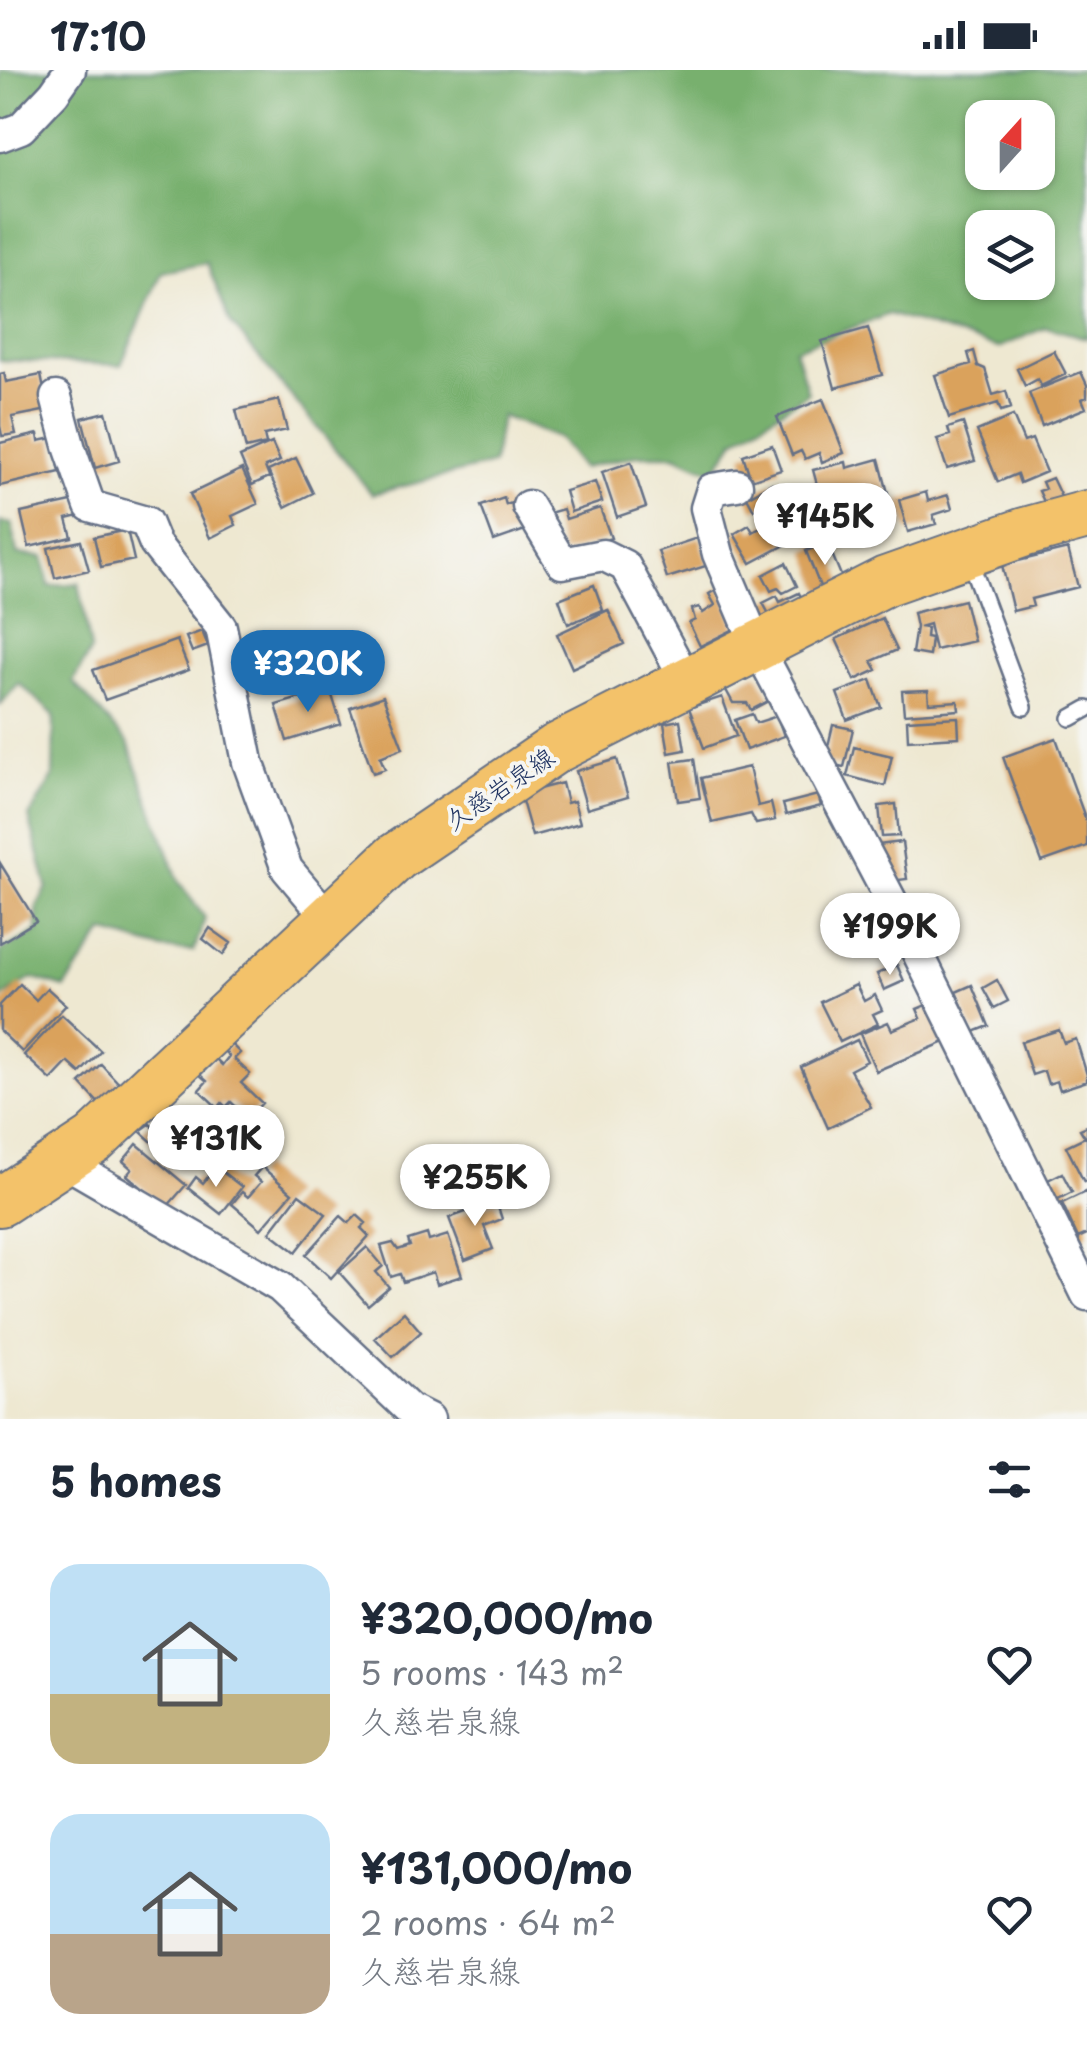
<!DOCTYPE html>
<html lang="en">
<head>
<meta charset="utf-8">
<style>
  :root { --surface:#fff; --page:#f2f2f3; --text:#1f2937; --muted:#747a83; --accent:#1f6fb2 }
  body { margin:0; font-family:"Playpen Sans","Klee One",sans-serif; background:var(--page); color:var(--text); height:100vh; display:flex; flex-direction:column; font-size:38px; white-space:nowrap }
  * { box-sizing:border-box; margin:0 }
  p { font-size:32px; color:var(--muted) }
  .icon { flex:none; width:55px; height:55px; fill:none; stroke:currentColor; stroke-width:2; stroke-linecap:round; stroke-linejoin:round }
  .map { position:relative; height:1349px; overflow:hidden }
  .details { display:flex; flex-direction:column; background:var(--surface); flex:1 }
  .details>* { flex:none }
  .needle { width:65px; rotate:21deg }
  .tools { position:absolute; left:965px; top:30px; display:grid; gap:20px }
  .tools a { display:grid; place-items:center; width:90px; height:90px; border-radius:20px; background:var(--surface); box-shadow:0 2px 8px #0004; font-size:50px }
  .price { position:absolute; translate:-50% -85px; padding:0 22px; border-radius:35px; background:#fff; color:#222; font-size:32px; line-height:65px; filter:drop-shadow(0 2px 5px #0008) }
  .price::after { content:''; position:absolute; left:50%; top:60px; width:30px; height:22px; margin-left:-15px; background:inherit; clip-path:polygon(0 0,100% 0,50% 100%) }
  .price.current { background:var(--accent); color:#fff }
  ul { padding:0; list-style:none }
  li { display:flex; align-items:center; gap:30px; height:250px; padding:0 50px }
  li span { display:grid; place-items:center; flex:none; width:280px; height:200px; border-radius:30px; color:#555 }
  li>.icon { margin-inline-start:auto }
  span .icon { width:120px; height:120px; fill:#fffc; stroke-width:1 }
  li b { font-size:42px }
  h2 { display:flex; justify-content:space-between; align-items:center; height:120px; padding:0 50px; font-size:42px }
  .status { display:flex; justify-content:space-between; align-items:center; height:70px; padding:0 50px; background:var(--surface); direction:ltr }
  .status svg { height:28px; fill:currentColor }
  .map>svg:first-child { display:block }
</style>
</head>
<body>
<div class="status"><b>17:10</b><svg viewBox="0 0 49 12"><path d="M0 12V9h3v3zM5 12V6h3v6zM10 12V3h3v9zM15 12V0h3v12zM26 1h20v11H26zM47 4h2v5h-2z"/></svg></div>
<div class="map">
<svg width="1087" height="1349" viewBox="0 0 1087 1349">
  <rect width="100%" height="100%" fill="#f6f6f2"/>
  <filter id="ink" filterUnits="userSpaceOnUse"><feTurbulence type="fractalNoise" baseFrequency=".01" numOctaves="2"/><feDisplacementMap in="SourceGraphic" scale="20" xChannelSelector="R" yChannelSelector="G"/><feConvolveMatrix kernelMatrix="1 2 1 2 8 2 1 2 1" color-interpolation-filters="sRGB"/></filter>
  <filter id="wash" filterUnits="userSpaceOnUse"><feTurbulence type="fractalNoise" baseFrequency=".0048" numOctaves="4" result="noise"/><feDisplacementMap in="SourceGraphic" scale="40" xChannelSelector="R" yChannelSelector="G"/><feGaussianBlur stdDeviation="2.25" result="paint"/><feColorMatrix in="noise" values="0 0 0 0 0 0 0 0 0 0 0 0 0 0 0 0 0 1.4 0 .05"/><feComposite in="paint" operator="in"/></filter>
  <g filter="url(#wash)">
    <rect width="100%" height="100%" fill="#eee8d1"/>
    <path fill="#78b06e" stroke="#4a7066" stroke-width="2.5" fill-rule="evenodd" d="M0,0H1087V268L1046,257L999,278L889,244L795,279L808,323L735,370L714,402L675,385H637L582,398L558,368L501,346L493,394L372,424L230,252L207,193L161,202L121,295L0,290ZM982,48H1038V102H982ZM982,158H1038V212H982Z
      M0,452L12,454L17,484L43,487L49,516L79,513L91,580L73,612L128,673L179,812L205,848L194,881L162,879L104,862L65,918L32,908L0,929V881L37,862V837L47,817L29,747L53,707L54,645L19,613L0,635Z"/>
    <g id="blocks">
      <path fill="#daa25c" d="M868,258L882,305L835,318L822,271Z
        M974,281L978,296L985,299L993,325L1006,321L1011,338L1001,341L998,333L949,348L935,305L971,294L968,283Z
        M1054,281L1066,304L1041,316L1038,309L1025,316L1017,299Z
        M1081,302L1087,315V327L1082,329L1086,338L1042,356L1029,323Z
        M4,303L6,312L41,305L48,340L12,347L16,364L2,366L0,356V304Z
        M823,329L844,383L822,392L819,383L805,389L801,381L792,385L777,347Z
        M279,330L287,360L264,365L266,374L246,379L236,340Z
        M106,342L119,391L95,398L82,348Z
        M1013,346L1024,372L1032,369L1046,402L1020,413L1017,404L998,412L977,361Z
        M963,353L975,391L947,399L937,369L950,365L948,358Z
        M38,364L39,371L53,368L60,402L0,416V373Z
        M272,373L280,391L265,397L269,407L252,415L240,387Z
        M772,375L781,400L751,410L743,385Z
        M296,388L313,423L285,437L268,401Z
        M879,389L891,434L827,451L813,400L846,392L847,398Z
        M631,392L646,437L617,447L602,402Z
        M242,399L258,434L232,446L236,455L210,468L190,424Z
        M1052,408L1064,433L1048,440L1039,421L1045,419L1042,412Z
        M595,412L602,432L571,442L565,421Z
        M772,413L779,426L754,440L747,427Z
        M926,422L928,431L948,425L952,439L933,445L936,454L908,462L899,430Z
        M504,428L506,435L517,431L528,459L494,471L481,436Z
        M76,431L79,446L67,449L72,467L29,477L21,443Z
        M600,438L611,468L563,484L549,443L563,439L566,449Z
        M774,450L787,474L751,493L734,464L749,455L753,462Z
        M127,460L134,490L101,497L94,467Z
        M700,467L709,495L667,508L658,481Z
        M81,471L89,500L55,508L48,478Z
        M827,472L845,515L823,524L806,481Z
        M1068,479L1078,517L1031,529L1033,536L1013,541L1002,495Z
        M786,493L797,516L783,523L778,518L771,521L763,505Z
        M594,515L603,540L568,554L559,529Z
        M721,517L736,558L700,576L689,553L695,550L692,539L699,537L703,543L715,535L709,524Z
        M799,523L807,538L775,555L763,533L777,526L780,532Z
        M964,530L974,571L935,580L929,554L919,557L927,558L926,567L931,568L929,586L912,583L916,557L913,543Z
        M608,540L624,574L572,598L557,564Z
        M882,548L897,580L872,591L877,600L855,610L836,569Z
        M202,561L208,576L192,582L186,567Z
        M177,570L189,600L105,630L93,600Z
        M757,603L772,629L751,640L747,633H733L726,620Z
        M871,610L881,637L847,650L837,623Z
        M330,619L341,654L287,671L276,635Z
        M928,620L929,633L958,631L959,640L904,644L902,621Z
        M383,626L403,678L380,687L385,699L373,703L350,638Z
        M722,627L736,666L704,678L689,638Z
        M752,644L756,653L777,646L784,666L746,680L735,650Z
        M958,647L959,667L908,670L907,650Z
        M680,650L685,680L669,683L664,653Z
        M833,655L853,659L844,697L824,693Z
        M1056,668L1087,753V776L1042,792L1003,687Z
        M854,677L892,686L885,716L847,706Z
        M617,689L628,727L587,739L576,701Z
        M694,689L700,728L678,731L672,692Z
        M749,697L758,736L771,733L775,750L756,754L751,744L712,753L701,708Z
        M562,713L567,733L574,731L580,753L532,766L520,724Z
        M818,725L821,736L786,745L783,734Z
        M896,734L899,766L882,767L879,736Z
        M902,772L907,809L890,811L878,775Z
        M0,793L36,851L0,873Z
        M210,858L231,873L223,885L203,869Z
        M897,895L904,911L884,920L877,904Z
        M997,910L1008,931L994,938L983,918Z
        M20,914L36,930L47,918L66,935L22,982L0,961V935Z
        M856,915L864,931L875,925L882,940L873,944L878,954L840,972L820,932Z
        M972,915L989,956L974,962L956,922Z
        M929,934L945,972L876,1001L860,964L888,952L892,960L921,948L917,939Z
        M62,945L101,981L80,1003L68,992L51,1010L24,985Z
        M1059,960L1064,973L1076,969L1087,1005V1011L1060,1020L1057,1011L1048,1014L1044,1001L1032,1005L1021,972Z
        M857,970L867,991L850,1000L871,1037L828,1058L801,997Z
        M231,974L240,983L234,989L250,1004L241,1013L262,1033L248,1048L231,1032L226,1037L222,1033L218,1038L199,1020L207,1011L200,1005L216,989L222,995L229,986L224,981Z
        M101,994L124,1019L103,1038L80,1013Z
        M193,1038L217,1057L229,1044L247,1058L236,1071L230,1066L215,1083L180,1054Z
        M260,1049L270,1078L256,1083L246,1054Z
        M150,1054L179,1081L171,1089L140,1061Z
        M1087,1056V1110L1084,1112L1066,1076L1085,1067L1080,1059Z
        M228,1071L241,1080L230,1095L218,1085Z
        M137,1074L186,1115L166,1138L127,1105L132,1099L123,1091Z
        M216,1097L242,1117L221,1144L188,1118L196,1107L203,1113Z
        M262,1097L292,1123L261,1159L232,1134L242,1122L248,1127L261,1112L254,1106Z
        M1062,1103L1072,1122L1056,1130L1046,1111Z
        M1087,1121V1164L1078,1168L1062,1133Z
        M299,1124L326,1144L296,1182L270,1162Z
        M496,1131L502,1149L484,1156L493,1179L465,1190L449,1148Z
        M357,1145L366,1153L361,1158L369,1166L331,1208L306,1185L341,1146L349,1153Z
        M427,1164L429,1171L448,1165L462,1206L437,1214L433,1202L403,1212L400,1204L391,1207L381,1176L393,1173L398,1180L410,1176L408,1170Z
        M367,1177L383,1196L376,1202L389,1217L368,1235L339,1202Z
        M404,1242L421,1262L393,1287L375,1268Z"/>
    </g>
  </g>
  <g filter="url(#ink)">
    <use href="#blocks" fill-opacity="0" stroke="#657086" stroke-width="2.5"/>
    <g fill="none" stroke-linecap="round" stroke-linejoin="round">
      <g stroke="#657086" stroke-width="20">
        <path id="service" d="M968,486L1024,637
          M1071,648L1087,639"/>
      </g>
      <g stroke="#657086" stroke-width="35">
        <path id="minor" d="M0,66L21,58L54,23L70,0
          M56,327L70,379L90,436L146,452L155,474L221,557L248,692L287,799L329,849
          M737,415L712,419L706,438L718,484L757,576L905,857L1087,1225
          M528,436L562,493L603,485L625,496L687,612
          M63,1091L280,1217L409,1339L429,1349"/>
      </g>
      <g stroke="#657086" stroke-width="52">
        <path id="primary" d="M0,1132L94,1070L396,787L555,679L886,511L1025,462L1087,445"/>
      </g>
      <use href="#service" stroke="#fff" stroke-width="15"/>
      <use href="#minor" stroke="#fff" stroke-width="30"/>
      <use href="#primary" stroke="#f3c26a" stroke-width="48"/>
    </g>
  </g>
  <g text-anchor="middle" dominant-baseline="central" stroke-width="8" stroke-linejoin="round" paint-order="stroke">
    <g font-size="25" fill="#1b2f5e" stroke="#f6f6f2">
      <text transform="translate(499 718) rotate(-34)">久慈岩泉線</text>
    </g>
  </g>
</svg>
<div class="tools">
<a><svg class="needle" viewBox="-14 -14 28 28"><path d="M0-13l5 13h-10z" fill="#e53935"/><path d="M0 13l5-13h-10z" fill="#747a83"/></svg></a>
<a><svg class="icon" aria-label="layers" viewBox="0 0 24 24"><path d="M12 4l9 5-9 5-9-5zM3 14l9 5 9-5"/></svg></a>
</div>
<b class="price" style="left:825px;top:498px">¥145K</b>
<b class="price current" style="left:308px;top:645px">¥320K</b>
<b class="price" style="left:890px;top:908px">¥199K</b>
<b class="price" style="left:216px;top:1120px">¥131K</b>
<b class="price" style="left:475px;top:1159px">¥255K</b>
</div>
<section class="details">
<h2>5 homes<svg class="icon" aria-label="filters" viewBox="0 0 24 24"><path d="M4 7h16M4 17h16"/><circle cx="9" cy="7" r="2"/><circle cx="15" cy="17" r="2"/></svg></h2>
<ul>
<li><span style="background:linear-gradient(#bfe0f5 65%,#c2b280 0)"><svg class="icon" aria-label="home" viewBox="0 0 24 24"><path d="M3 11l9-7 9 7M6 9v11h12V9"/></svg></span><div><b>¥320,000/mo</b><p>5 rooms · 143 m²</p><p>久慈岩泉線</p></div><svg class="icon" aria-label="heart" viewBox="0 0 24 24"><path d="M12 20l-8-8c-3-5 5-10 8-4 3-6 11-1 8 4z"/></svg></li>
<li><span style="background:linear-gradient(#bfe0f5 60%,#b9a48a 0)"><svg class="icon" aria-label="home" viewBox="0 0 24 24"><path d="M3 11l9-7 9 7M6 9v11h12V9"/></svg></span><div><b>¥131,000/mo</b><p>2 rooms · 64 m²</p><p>久慈岩泉線</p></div><svg class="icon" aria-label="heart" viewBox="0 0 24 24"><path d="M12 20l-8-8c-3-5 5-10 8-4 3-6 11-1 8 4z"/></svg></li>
</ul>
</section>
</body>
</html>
